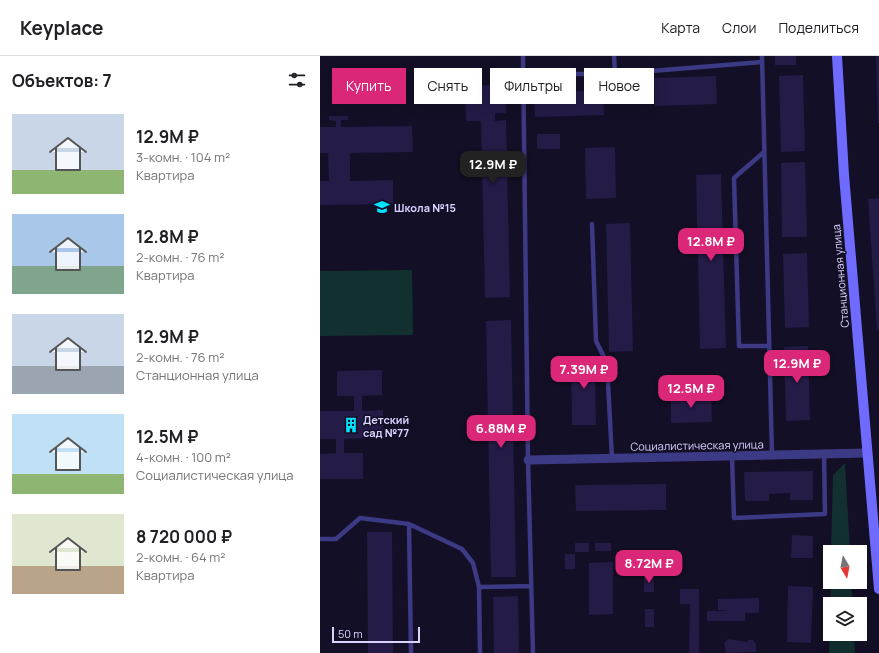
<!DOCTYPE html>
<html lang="ru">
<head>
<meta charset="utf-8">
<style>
  :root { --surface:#fff; --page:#f2f2f2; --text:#202124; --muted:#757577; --line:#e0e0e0; --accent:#db2777 }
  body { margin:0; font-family:Manrope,sans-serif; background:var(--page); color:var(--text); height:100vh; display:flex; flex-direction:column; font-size:15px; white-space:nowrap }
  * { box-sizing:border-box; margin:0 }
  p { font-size:13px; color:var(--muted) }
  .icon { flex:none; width:22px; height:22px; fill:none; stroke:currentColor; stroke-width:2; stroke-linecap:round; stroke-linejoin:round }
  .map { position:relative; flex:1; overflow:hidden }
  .sheet { display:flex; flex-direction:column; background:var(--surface); width:320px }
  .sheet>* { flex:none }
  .guide { position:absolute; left:12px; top:12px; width:380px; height:36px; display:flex; gap:8px }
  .needle { width:26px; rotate:170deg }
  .tools { position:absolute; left:503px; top:489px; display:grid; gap:8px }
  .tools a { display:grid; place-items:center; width:44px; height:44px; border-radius:0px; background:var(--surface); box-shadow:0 4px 16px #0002; font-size:20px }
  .scale { position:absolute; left:12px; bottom:10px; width:88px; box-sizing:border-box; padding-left:4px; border:2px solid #d9d4ff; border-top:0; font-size:11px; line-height:14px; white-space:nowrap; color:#d9d4ff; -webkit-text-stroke:3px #130f26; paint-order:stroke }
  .price { position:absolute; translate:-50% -34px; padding:0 9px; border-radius:8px; background:var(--accent); color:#fff; font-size:13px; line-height:26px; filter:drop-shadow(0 1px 2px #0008) }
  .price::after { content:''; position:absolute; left:50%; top:24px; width:12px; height:9px; margin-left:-6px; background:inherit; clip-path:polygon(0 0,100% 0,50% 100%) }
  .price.current { background:#222; color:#fff }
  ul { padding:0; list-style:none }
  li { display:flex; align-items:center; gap:12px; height:100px; padding:0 12px }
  li span { display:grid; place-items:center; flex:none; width:112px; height:80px; border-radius:0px; color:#555 }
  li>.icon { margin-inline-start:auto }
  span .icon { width:48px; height:48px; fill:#fffc; stroke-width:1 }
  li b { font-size:17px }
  h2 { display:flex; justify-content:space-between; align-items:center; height:48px; padding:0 12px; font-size:17px }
  .chip { padding:0 14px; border-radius:0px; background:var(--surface); box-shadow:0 4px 16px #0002; font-size:14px; line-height:36px }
  .chip.current { background:var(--accent); color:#fff }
  header { display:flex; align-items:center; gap:24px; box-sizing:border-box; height:56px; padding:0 20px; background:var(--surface); border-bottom:1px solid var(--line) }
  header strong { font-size:19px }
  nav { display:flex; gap:22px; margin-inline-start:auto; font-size:14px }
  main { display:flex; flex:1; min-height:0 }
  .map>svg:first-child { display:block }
</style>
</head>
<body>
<header>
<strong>Keyplace</strong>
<nav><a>Карта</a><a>Слои</a><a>Поделиться</a></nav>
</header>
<main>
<section class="sheet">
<h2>Объектов: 7<svg class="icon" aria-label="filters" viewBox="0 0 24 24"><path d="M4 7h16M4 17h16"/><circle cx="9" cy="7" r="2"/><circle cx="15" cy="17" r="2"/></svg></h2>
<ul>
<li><span style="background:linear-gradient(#c9d6e8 70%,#8fb573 0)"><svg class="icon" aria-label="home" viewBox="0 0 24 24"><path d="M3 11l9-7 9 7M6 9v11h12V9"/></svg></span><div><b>12.9M ₽</b><p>3-комн. · 104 m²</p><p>Квартира</p></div></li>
<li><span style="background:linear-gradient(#a9c7e8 65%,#7fa58c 0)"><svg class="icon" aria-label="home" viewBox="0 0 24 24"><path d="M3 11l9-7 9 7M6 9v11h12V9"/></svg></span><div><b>12.8M ₽</b><p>2-комн. · 76 m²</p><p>Квартира</p></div></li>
<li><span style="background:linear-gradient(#c9d6e8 65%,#9aa5b1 0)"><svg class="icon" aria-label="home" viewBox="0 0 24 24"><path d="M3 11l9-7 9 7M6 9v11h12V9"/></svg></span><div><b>12.9M ₽</b><p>2-комн. · 76 m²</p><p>Станционная улица</p></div></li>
<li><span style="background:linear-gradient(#bfe0f5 75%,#8fb573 0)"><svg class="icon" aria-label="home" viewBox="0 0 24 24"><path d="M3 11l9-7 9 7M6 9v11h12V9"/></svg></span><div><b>12.5M ₽</b><p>4-комн. · 100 m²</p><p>Социалистическая улица</p></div></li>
<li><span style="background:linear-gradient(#dfe7d0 65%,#b9a48a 0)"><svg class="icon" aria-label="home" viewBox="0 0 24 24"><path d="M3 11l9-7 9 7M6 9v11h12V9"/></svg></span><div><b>8 720 000 ₽</b><p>2-комн. · 64 m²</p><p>Квартира</p></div></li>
</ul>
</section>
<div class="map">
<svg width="559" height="597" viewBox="0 0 559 597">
  <rect width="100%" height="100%" fill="#130f26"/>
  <path fill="#12302f" d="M92,214L93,279L0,280V215Z
    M525,407L530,496H511L513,419Z
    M511,526H531L533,548H510Z
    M510,564V578H534L535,597H509Z"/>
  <path fill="#241b47" d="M455,0H476V9H455Z
    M556,0H559V67H558Z
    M483,19L485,95L461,96L459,20Z
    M396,20L397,48L335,50L334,22Z
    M267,26H283L284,59L215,61L214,28L232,27L233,35H267Z
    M174,29V32L185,31L186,57H175V65L186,64L190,241L165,242L161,65H146L145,30Z
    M9,60H28V64H21V71L92,70L93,96L30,97V125L73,124V148L0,149V125H9L8,97H0V71H16V65L9,64Z
    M217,78H240V93H217Z
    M295,91L296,142L266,143L265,92Z
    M485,106L487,181H462L461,107Z
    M401,118L406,292L380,293L376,119Z
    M559,142V274H557L548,143Z
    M310,167L313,295L289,296L286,168Z
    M487,197L489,271L465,272L463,198Z
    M191,264L196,521H171L166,265Z
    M488,290L490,364L466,365L464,291Z
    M251,300H275L276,369H252Z
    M62,314V339L42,340V355L63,354V382L24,383V397H43V423H0V398L16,397V383H0V355H34V340H17V315Z
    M391,338L392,366L351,367V339Z
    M493,415V444H470V437L449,438V445H425L424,416Z
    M346,428V454L256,455L255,429Z
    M47,476H72L73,597H48Z
    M472,479L493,480V502H471Z
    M255,487H269V496H255Z
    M275,487H291V495H275Z
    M245,498H255V513H245Z
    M293,506V558L269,559V507Z
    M324,521H334V536H324Z
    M468,530L493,531L491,587L467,586Z
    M360,533H379V597H369L370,548H360Z
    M198,540L199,597H174L173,541Z
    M439,542V557H425V565H387V555H410L398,554V543Z
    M325,553H334V571H325Z
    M408,583L428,586V584H433L436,588V596L406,597L404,587Z"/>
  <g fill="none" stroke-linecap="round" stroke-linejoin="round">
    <path stroke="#3d3a85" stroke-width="4.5" d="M203,0L208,404L213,597
      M294,0L295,18
      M442,0L452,399
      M202,18H295L442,6
      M444,96L414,122L419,290H449
      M272,168L276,285L287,307L292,403
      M412,400L414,462L505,458L504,398
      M89,468L142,493L153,507L159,531
      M0,483H16L40,462L89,468L91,597
      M160,597L159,531L211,530"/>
    <path stroke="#3d3a85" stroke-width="9" d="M208,404L547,397"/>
    <path stroke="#6f6bff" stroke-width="10" d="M517,0L524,119L559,533"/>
  </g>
  <defs>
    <g id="school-bare" transform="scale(1.2)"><path d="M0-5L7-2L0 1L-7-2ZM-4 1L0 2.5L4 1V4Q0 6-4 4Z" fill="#00e5ff" stroke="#130f26" stroke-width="2.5" paint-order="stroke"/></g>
    <g id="building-bare" transform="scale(1.2)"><path d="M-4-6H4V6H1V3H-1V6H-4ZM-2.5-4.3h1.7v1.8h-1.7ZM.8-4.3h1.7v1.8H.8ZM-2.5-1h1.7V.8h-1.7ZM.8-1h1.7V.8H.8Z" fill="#00e5ff" stroke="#130f26" stroke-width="2.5" paint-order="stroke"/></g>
  </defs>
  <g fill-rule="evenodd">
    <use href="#school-bare" x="62" y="151"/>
    <use href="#building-bare" x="31" y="369"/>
  </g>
  <g text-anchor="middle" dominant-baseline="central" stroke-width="3" stroke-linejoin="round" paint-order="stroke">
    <g font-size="11" font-weight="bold" fill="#d9d4ff" stroke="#130f26" text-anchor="start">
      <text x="74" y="151">Школа №15</text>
      <text x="43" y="363">Детский<tspan x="43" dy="13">сад №77</tspan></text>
    </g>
    <g font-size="11" fill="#d9d4ff" stroke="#130f26">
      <text transform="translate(520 220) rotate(-95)">Станционная улица</text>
      <text transform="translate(377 389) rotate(-1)">Социалистическая улица</text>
    </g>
  </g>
</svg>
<div class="tools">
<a><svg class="needle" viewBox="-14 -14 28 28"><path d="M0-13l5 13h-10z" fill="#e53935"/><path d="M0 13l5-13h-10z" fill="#757577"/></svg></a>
<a><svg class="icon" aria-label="layers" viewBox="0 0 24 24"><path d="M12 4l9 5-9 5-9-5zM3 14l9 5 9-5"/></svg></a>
</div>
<div class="scale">50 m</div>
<b class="price current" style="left:173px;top:129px">12.9M ₽</b>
<b class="price" style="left:391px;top:206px">12.8M ₽</b>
<b class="price" style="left:477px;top:328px">12.9M ₽</b>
<b class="price" style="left:264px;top:334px">7.39M ₽</b>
<b class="price" style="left:371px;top:353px">12.5M ₽</b>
<b class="price" style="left:181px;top:393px">6.88M ₽</b>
<b class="price" style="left:329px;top:528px">8.72M ₽</b>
<div class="guide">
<a class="chip current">Купить</a>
<a class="chip">Снять</a>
<a class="chip">Фильтры</a>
<a class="chip">Новое</a>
</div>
</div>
</main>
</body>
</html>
